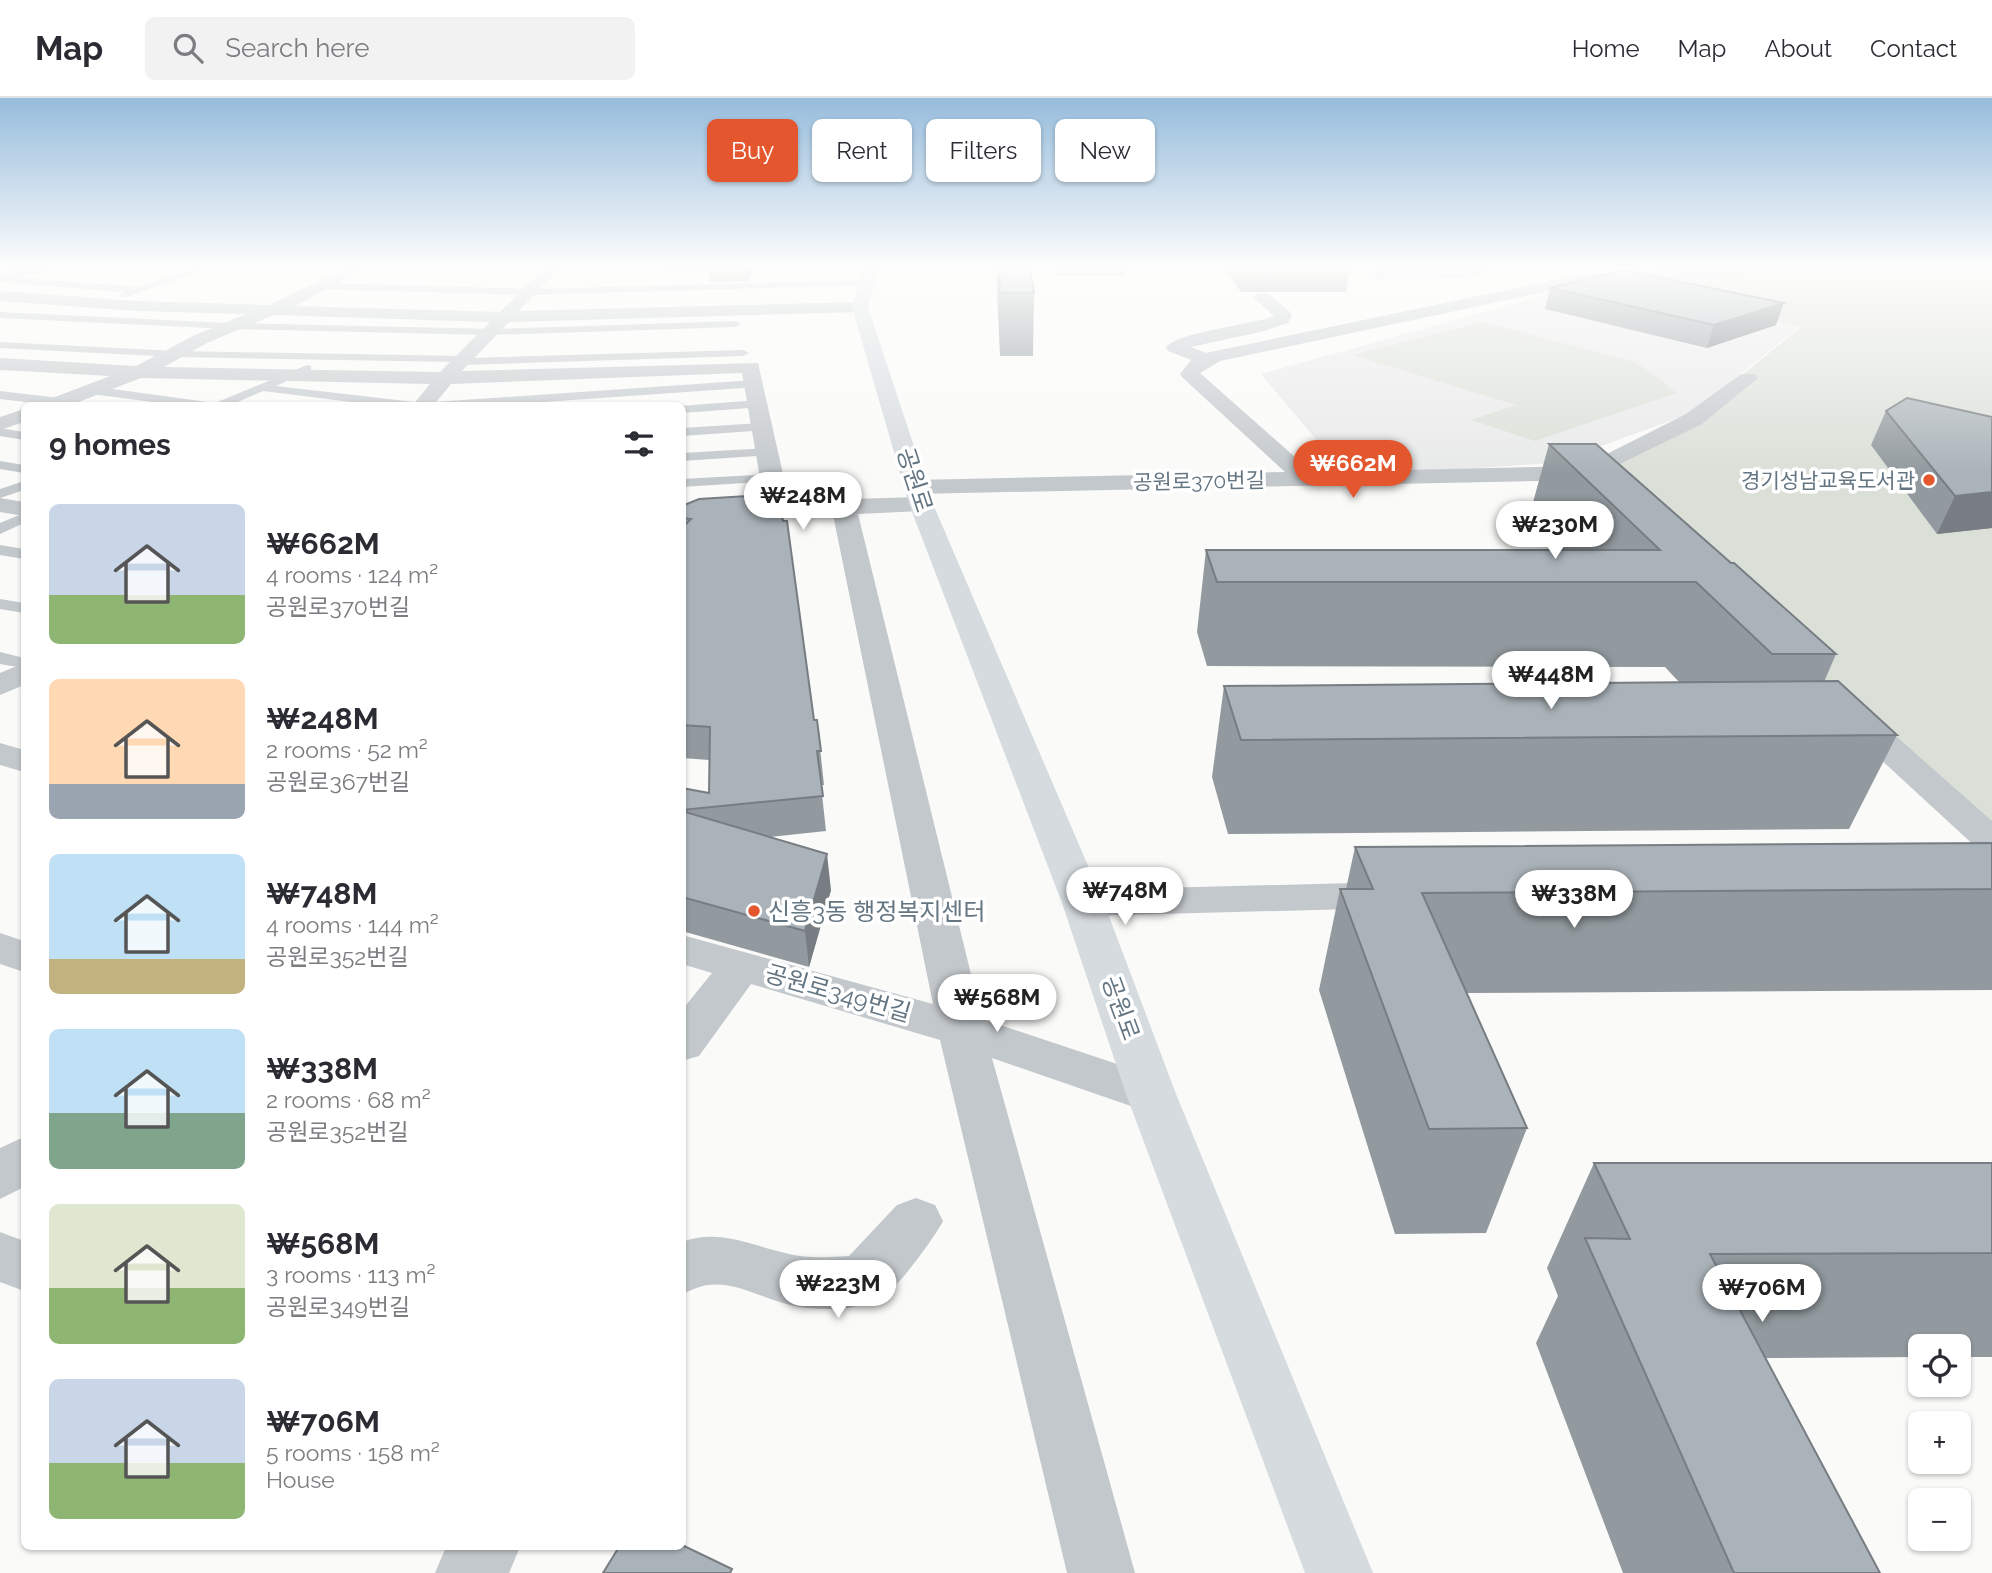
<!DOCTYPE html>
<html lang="en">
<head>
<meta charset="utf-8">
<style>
  :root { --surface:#fff; --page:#f2f2f3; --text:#2b2b33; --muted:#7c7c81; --line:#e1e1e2; --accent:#e4572e }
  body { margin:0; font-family:Raleway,"Noto Sans KR",sans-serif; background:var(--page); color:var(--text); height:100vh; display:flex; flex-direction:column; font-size:26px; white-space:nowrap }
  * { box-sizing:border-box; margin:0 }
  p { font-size:23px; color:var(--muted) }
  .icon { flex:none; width:38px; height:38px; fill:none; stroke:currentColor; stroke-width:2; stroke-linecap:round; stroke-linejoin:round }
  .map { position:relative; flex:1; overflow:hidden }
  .sheet { position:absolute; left:21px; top:304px; width:665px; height:1148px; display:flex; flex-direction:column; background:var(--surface); border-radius:10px; box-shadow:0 2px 5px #0004 }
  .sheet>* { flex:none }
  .top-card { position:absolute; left:707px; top:21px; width:665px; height:63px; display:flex; gap:14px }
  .fabs { position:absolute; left:1908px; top:1236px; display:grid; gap:14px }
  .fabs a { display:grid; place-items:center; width:63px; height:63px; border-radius:10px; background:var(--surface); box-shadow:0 2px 5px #0004; font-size:35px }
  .price { position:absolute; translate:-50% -60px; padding:0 16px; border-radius:24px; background:#fff; color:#222; font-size:23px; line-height:46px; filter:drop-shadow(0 2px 4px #0008) }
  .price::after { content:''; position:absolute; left:50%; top:42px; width:21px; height:16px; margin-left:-10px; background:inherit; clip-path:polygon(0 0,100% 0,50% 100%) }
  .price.on { background:var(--accent); color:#fff }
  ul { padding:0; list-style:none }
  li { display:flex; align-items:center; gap:21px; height:175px; padding:0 28px }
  li span { display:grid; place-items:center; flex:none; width:196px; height:140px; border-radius:10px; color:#555 }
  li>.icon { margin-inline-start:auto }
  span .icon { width:84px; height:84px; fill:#fffc; stroke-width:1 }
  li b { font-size:30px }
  h2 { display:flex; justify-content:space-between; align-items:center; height:84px; padding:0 28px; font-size:30px }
  .pill { padding:0 24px; border-radius:10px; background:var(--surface); box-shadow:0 2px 5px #0004; font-size:24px; line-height:63px }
  .pill.on { background:var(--accent); color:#fff }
  header { display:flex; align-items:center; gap:42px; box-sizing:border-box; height:98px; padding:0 35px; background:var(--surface); border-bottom:2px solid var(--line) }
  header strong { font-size:33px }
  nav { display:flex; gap:38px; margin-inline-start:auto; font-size:24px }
  .search { width:490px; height:63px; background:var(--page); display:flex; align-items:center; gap:18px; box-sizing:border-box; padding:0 24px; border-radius:10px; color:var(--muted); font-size:26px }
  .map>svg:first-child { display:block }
</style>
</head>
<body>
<header>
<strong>Map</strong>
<div class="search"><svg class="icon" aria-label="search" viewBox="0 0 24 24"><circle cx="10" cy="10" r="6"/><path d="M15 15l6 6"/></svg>Search here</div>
<nav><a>Home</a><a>Map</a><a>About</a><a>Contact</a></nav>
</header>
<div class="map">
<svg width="1992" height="1475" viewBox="0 0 1992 1475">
  <rect width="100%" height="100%" fill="#fafaf8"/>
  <path fill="#e8e9e9" d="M1607,185L1801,228L1689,316L1555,365L1352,378L1319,345L1261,276L1559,193Z"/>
  <path fill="#dadfd7" d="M1907,170L1992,171V734L1594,378L1693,317L1801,229L1607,185L1819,172Z
    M1483,224L1635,264L1660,281L1676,295L1535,343L1471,322L1516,307L1353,257Z"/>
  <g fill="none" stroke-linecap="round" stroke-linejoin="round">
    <path fill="#c3c8cc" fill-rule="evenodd" d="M196,170H209L124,200L119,197L124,194L0,184V178L138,189Z
      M866,182L871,185L869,187L528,197L321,191L316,188L321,185L535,191Z
      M0,214L229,225L495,231L736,223L741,226L736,229L489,237L229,231L0,220Z
      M0,244L176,253L464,258L469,260L743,252L749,255L743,258L461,267L456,264L176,259L0,250Z
      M307,267L311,268V272L276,288L414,304L420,308H383L263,293L229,308H183L91,296L85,292L91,288L215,305Z
      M754,282L760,286L758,289L488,308H428L434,304Z
      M0,293L59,300L65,304L59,308L0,301Z
      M759,302L765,306L763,309L682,315V308H679Z
      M761,325L767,329L766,332L682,338V330Z
      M0,330L24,334V342L0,338Z
      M768,350L775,354L773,357L682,363V355Z
      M0,363L24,367V375L0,371Z
      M772,376L779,380L777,383L682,389V381Z
      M24,383V392L0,400V391Z
      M24,415V425L0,436V425Z
      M0,447L24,451V461L0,457Z
      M0,501L24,505V515L0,511Z
      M0,554L24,560V570L0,566Z"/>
    <path fill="#c3c8cc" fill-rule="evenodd" d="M23,170H51L48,173L0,184V174Z
      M347,170H366L295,208L500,214L544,170H559L519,213L860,204L868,209L860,214L509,224L462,273L758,265L783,376L849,401L921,399L930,401L933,406L930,411L921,413L858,416L982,921L1168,983L1176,996L1168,1009L1151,1015L992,960L1135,1475H1067L940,942L751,886L699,958L682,963V912L712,875L682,866V837L933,906L833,417L812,415L808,410L813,405L764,385L760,380L742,275L451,286L433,308H412L430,286L141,280L68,308H39L42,304L110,278L0,272V260L136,268L195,237L246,216L137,213L0,203V193L137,203L269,207ZM274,217L490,224L440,274L164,269L207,245Z
      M1486,170L1485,176L1467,180L1376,181L1368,176L1376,171Z
      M1727,170H1826L1818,175L1583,186L1220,263L1200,275L1312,374L1583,368L1686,316L1741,276H1755L1758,280L1702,326L1587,382L916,396L907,394L904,389L907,384L916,382L1285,374L1183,280L1180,276L1191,262L1168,253L1166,249C1178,234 1250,227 1274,218L1254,200L1256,196H1268L1289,213L1292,217L1288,225L1264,233L1191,249L1206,255L1583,176Z
      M24,311V324L0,332V319Z
      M0,400L24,404V418L0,414Z
      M24,565V587L0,597V575Z
      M1852,607L1864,610L1992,723V755L1978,751L1840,624L1835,617L1840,610Z
      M0,645L24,652V674L0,667Z
      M1392,784L1406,788L1412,797L1406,806L1392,810L1083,818L1068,814L1062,805L1068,796L1083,792Z
      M0,835L24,843V874L0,866Z
      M24,1039V1089L0,1101V1050Z
      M916,1100L935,1107L943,1123C935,1139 895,1194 880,1201C855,1213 817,1213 790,1207C764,1201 735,1183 708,1187C699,1188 690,1193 682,1196V1144C720,1130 752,1148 789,1156C809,1161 829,1159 849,1158L897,1107Z
      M0,1134L24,1143V1193L0,1184Z
      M446,1449H520L509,1475H435Z"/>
    <path fill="#d6dbdf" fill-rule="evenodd" d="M863,170H879L868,209L933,406L1104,805L1176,996L1373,1475H1305L1126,996L1062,805L909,406L852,209Z"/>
  </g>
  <path fill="#929a9f" d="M665,170H754L748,183L710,184L709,173L666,174Z
    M996,170H1030L1034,195L1033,258H1000Z
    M1055,170H1125V178H1056Z
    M1224,170H1350L1346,194H1241Z
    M1550,190L1776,227L1707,250L1545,211Z
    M1886,313L1992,430L1937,436L1871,347Z
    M1549,346L1731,465L1836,556L1824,584L1897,637L1849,731L1228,736L1212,679L1224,588L1679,584L1665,569L1207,568L1197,534L1206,452H1558L1529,419Z
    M682,408L814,622H817L824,687H821L826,733L770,739L831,792L809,869L682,833V712L709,695V662L682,660Z
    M1992,745V892L1467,895L1527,1030L1486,1135L1395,1136L1319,892L1340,791H1346L1355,749Z
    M1594,1065H1992V1259H1958V1248H1920V1259L1765,1260L1880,1475H1623L1536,1245L1558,1198L1547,1170Z"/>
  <path fill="#777d82" d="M746,170H754L748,183Z
    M1784,205L1776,227L1707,250L1714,227Z
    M1992,394V430L1937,436L1955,398Z
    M827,756L831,792L809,869L805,833Z"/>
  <path fill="#aab3b9" stroke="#777d82" stroke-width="2" d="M999,170H1030L1034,195H1000Z
    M1623,172L1784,205L1714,227L1550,190Z
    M1907,300L1992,319V394L1955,398L1886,313Z
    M1549,346H1596L1731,465H1734L1836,556H1772L1696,484H1217L1206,452H1660Z
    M778,396L783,423H787L814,622H817L821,653H817L823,698L682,712V690L709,695L710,629L682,627V430L691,421L682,420V408L699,401Z
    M1838,583L1897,637L1241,642L1224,588Z
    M682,713L827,756L805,833L682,799Z
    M1992,745V791L1422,795L1527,1030L1429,1031L1340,791H1373L1355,749Z
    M1594,1065H1992V1155L1710,1156L1880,1475H1734L1585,1140L1630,1141Z
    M682,1447L732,1471L730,1475H603L619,1449H682Z"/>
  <linearGradient id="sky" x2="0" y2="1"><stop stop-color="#96bcdc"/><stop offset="0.45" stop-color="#fdfdfc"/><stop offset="1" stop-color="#fdfdfc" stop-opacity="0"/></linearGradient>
  <rect width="1992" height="376" fill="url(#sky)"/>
  <g fill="#e4572e" stroke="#fff" stroke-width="2.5">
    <circle cx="1929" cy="382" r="7"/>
    <circle cx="754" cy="813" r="7"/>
  </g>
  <g text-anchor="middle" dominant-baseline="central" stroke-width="7" stroke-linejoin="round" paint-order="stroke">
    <g font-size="21" fill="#657683" stroke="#fff" text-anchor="end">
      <text x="1915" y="382">경기성남교육도서관</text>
    </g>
    <g font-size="21" fill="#657683" stroke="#fff">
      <text transform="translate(1199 383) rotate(-1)">공원로370번길</text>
    </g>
    <g font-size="24" fill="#657683" stroke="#fff">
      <text transform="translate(915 382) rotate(72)">공원로</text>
      <text transform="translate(838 895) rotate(16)">공원로349번길</text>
      <text transform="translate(1121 910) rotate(70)">공원로</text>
    </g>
    <g font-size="24" fill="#657683" stroke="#fff" text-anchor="start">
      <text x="768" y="813">신흥3동 행정복지센터</text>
    </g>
  </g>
</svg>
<div class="fabs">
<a><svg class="icon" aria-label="locate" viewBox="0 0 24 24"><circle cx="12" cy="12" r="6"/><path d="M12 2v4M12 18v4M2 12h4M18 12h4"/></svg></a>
<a>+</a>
<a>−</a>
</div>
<b class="price on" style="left:1353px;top:402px">₩662M</b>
<b class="price" style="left:803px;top:434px">₩248M</b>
<b class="price" style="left:1555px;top:463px">₩230M</b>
<b class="price" style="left:1551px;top:613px">₩448M</b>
<b class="price" style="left:1125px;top:829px">₩748M</b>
<b class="price" style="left:1574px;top:832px">₩338M</b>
<b class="price" style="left:997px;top:936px">₩568M</b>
<b class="price" style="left:838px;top:1222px">₩223M</b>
<b class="price" style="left:1762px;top:1226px">₩706M</b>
<div class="top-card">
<a class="pill on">Buy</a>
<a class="pill">Rent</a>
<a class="pill">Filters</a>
<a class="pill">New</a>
</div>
<section class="sheet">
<h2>9 homes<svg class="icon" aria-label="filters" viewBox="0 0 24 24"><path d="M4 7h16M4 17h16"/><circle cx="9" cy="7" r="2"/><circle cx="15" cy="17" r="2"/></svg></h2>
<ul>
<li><span style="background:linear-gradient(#c9d6e8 65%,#8fb573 0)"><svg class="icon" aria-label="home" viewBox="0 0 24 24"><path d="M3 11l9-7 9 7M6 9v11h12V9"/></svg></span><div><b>₩662M</b><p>4 rooms · 124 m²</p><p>공원로370번길</p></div></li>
<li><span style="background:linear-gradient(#ffd9b3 75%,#9aa5b1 0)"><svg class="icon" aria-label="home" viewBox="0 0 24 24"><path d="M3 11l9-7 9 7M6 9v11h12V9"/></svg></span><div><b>₩248M</b><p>2 rooms · 52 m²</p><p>공원로367번길</p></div></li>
<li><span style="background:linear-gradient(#bfe0f5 75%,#c2b280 0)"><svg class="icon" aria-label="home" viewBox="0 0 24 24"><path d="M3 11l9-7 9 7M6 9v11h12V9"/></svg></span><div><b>₩748M</b><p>4 rooms · 144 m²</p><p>공원로352번길</p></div></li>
<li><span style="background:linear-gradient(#bfe0f5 60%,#7fa58c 0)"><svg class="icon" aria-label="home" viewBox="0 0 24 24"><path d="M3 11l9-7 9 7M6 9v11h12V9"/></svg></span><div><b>₩338M</b><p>2 rooms · 68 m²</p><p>공원로352번길</p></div></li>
<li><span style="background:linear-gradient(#dfe7d0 60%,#8fb573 0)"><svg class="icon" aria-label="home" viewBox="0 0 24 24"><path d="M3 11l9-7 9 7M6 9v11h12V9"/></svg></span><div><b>₩568M</b><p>3 rooms · 113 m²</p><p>공원로349번길</p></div></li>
<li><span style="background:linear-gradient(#c9d6e8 60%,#8fb573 0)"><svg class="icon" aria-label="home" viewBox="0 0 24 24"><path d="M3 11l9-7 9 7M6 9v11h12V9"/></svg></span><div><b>₩706M</b><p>5 rooms · 158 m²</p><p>House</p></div></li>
</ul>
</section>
</div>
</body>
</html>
